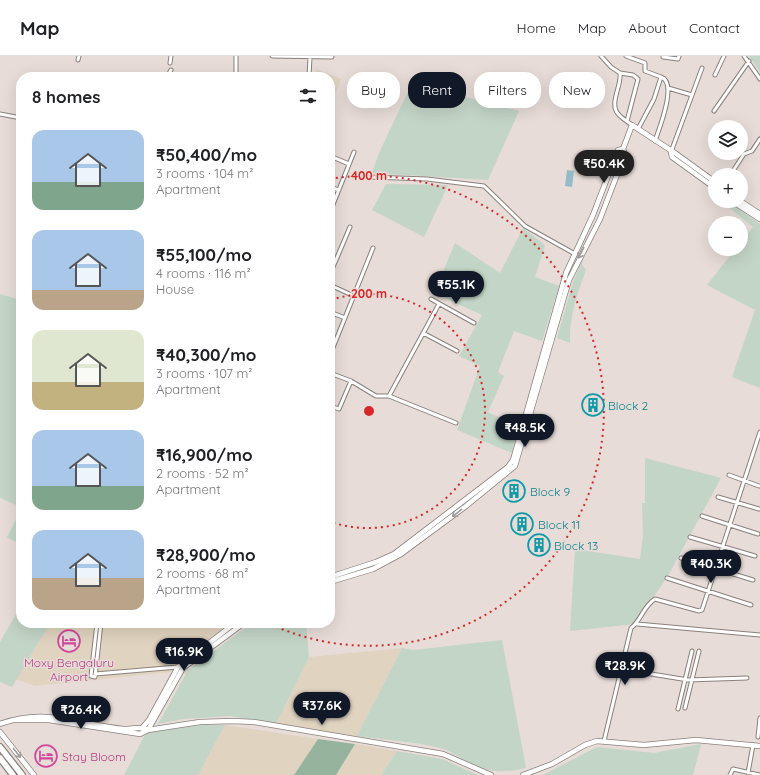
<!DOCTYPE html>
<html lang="en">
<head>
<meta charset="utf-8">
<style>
  :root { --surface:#fff; --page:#f6f6f6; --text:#202124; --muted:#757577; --line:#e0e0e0; --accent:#111827 }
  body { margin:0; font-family:Quicksand,sans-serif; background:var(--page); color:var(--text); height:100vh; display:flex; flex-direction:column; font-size:15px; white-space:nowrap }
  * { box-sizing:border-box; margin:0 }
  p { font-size:13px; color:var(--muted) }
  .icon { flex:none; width:22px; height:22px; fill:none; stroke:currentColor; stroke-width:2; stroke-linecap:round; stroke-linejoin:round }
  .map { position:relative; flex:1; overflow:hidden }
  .panel { position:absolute; left:16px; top:16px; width:319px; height:556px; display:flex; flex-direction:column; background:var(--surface); border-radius:16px; box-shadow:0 4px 16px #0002 }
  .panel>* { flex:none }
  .top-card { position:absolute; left:347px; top:16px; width:353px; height:36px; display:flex; gap:8px }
  .buttons { position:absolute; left:708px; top:64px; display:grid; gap:8px }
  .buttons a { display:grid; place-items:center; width:40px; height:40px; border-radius:50%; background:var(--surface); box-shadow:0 4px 16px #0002; font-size:20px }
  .price { position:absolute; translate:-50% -34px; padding:0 9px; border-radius:14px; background:var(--accent); color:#fff; font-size:13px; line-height:26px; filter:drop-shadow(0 1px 2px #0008) }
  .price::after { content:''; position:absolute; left:50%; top:24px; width:12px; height:9px; margin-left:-6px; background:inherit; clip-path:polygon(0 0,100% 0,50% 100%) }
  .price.selected { background:#222; color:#fff }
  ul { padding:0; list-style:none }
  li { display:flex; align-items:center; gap:12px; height:100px; padding:0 16px }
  li span { display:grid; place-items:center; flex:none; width:112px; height:80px; border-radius:12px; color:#555 }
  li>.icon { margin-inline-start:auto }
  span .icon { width:48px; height:48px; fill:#fffc; stroke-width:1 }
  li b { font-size:17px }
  h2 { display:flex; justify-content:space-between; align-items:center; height:48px; padding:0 16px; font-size:17px }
  .pill { padding:0 14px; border-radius:16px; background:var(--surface); box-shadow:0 4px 16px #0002; font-size:14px; line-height:36px }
  .pill.selected { background:var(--accent); color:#fff }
  header { display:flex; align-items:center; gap:24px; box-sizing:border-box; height:56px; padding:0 20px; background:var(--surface); border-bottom:1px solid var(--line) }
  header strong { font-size:19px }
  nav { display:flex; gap:22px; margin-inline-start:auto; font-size:14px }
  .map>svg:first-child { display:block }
</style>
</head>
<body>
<header>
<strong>Map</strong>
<nav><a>Home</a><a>Map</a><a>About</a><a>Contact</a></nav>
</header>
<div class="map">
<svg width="760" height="719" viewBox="0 0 760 719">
  <rect width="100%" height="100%" fill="#e7dcd7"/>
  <path fill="#e0d3bf" d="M316,13L341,23L330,52V21H315Z
    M50,567H109V573L116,567H231L181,604L171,616L35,630L15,623Z"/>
  <path fill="#e0d3c0" d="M402,592L357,680L276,668L309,601Z
    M225,669L318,683L294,719H198Z
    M355,688L397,695L381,719H336Z"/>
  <path fill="#c3d5c7" d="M749,0H760V16Z
    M412,27L519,55L488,124L372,117L379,97Z
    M386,128L448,129L424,181L372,154Z
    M721,145H728L760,168V332L732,321L755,254L707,229L735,193H741V187L753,171Z
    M523,172L545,189L535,221L559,230L542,285L514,275L498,316L504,320L488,356L518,370L512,397L457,374L480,310L459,300L482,259L434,237L455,187L500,217Z
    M582,204V209L586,214C577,238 569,261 570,287L557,282L573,226Z
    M0,238L21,244V451L0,442Z
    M645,402L721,422L668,520L635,568L570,575L575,493L640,503L643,479L642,447H645Z
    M16,463L21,466V489L7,481Z
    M21,549V567H50L12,631L0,626V586Z
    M252,567H306L309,601L276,668L230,660L183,663L158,668L188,614Z
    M502,584L526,712C504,717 486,717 467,706C457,700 451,695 440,692C413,685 384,684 357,680L402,592L413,594Z
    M201,669H225L198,719H124L146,677Z
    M701,688L693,719H543L597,691L654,697Z
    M397,695L442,703L478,719H381Z"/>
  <path fill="#96b49d" d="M318,683L355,688L336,719H294Z"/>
  <path fill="#94bbc7" d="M567,114L574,115L572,131L565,130Z"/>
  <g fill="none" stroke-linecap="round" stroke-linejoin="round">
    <g stroke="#8a807c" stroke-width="5">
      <path id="street" d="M272,0L332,1
        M601,0L611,11L620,17C622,30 608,48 619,59C623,63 628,66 632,69
        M626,0L645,7V15L661,21
        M744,0L760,23
        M663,1L678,3L679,0
        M78,4L79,0
        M170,7L171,0
        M620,17L633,19L638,23L627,65
        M715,19L724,0
        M167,21L171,14
        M236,21V0
        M309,21L310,1
        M668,32L692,39
        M714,55L749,5
        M0,58L21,62
        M638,73L654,43L661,21C678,26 659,73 655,85
        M671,96L702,12
        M330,100L349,108
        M718,119L733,115L744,98L752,95L760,83
        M369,121L427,123L484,130L525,170L575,198
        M330,131L339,134
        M330,156L354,96
        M330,218L350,171
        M330,229L354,240
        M431,243L474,267
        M330,256L345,262
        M423,277L457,295
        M330,299L373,192
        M330,317L351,325L376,340H389L456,367
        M389,340L439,248
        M330,350L339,353L351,325
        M729,419L759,430
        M718,441L759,453
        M702,460L758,478
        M690,481L755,500
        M681,502L753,524
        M667,522L751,549
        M97,567L91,620L95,621L101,567
        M637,568L760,579
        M621,613L688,624L747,622
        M95,618L178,611
        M685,652L699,595
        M678,653L692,595
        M758,681L760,662
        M604,685L631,572C641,565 644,549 655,543L699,555L702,554L760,376
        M748,717L753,689
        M730,719L733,713L760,719"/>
    </g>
    <g stroke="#8a807c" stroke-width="6">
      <path id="secondary" d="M671,96L672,101L715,132
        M732,145L760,163
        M740,145L760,158
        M330,521L376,506L394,498L508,411L513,404L566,217L593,159L618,94L623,93
        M330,526L373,513L401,498L466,450L515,410L569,224L600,163L625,98L623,93L632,69L675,97L715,126
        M13,664H49L140,678L148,674L200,666L233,665L254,666L443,698L491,719
        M0,668C48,651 78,669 124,673C133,673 141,670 148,674
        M143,671L149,664L178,611L235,567
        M148,674L183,612L244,567
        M0,676L34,719
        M523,719L552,708L585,689L597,685L644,689L696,684L760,690"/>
    </g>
    <g stroke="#8a807c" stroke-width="8">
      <path id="highway" d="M0,691L22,719
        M0,702L13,719"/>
    </g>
    <use href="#street" stroke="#fff" stroke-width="3"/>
    <use href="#secondary" stroke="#fff" stroke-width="4.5"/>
    <use href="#highway" stroke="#fff" stroke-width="5.5"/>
  </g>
  <defs><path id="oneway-shaft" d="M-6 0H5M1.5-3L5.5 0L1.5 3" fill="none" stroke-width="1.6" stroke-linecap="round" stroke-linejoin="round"/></defs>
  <g stroke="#9f9d9c">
    <use href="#oneway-shaft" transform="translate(581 197) rotate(117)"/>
    <use href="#oneway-shaft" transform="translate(457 457) rotate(142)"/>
    <use href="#oneway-shaft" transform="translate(17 697) rotate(52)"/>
  </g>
  <g fill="none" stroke="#d62828" stroke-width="2" stroke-dasharray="2 4">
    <path d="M331 244A117 117 0 1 1 331 466"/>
    <path d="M330 123A235 235 0 1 1 268 567"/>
  </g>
  <defs>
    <g id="building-ring" transform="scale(1.15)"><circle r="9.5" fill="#e7dcd7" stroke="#0f9aa8" stroke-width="1.5"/><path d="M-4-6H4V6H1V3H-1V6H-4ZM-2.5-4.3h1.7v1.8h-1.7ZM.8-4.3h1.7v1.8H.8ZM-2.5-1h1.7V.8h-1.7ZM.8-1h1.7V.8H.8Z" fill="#0f9aa8"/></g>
    <g id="hotel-ring" transform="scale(1.15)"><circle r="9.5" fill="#e7dcd7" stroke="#d1479c" stroke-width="1.5"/><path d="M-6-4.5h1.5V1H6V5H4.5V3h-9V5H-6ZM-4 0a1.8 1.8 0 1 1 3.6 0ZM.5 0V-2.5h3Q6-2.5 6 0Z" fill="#d1479c"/></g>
  </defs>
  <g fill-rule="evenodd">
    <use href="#building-ring" x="593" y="349"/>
    <use href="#building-ring" x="514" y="435"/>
    <use href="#building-ring" x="522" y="468"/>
    <use href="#building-ring" x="539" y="489"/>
    <use href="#hotel-ring" x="69" y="585"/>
    <use href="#hotel-ring" x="46" y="700"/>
  </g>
  <g text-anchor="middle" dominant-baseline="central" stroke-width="3" stroke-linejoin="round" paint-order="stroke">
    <g font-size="12" fill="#0d838f" stroke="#e7dcd7" text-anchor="start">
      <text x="608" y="349">Block 2</text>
      <text x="530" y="435">Block 9</text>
      <text x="538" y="468">Block 11</text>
      <text x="554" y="489">Block 13</text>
    </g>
    <g font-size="12" fill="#b23c85" stroke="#e7dcd7">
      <text x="69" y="606">Moxy Bengaluru<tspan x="69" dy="14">Airport</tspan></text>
      <text x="62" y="700" text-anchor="start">Stay Bloom</text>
    </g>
  </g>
  <circle cx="369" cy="355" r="6" fill="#d62828" stroke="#e7dcd7" stroke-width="2"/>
  <g font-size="12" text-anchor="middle" font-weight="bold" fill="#d62828" stroke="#e7dcd7" stroke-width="3" stroke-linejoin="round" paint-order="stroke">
    <text x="369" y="124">400 m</text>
    <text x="369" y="242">200 m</text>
  </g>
</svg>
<div class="buttons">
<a><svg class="icon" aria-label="layers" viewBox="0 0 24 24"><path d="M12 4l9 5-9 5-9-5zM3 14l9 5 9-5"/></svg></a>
<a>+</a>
<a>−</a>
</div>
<b class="price selected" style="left:604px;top:128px">₹50.4K</b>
<b class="price" style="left:456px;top:249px">₹55.1K</b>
<b class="price" style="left:525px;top:392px">₹48.5K</b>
<b class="price" style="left:711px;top:528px">₹40.3K</b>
<b class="price" style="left:184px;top:616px">₹16.9K</b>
<b class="price" style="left:625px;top:630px">₹28.9K</b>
<b class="price" style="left:322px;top:670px">₹37.6K</b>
<b class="price" style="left:81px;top:674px">₹26.4K</b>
<div class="top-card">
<a class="pill">Buy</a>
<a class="pill selected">Rent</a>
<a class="pill">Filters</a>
<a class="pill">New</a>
</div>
<section class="panel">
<h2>8 homes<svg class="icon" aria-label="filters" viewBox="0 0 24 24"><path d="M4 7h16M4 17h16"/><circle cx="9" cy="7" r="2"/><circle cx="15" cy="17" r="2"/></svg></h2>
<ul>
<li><span style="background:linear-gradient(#a9c7e8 65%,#7fa58c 0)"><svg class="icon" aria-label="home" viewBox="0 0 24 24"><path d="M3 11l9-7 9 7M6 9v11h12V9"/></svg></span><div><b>₹50,400/mo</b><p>3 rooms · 104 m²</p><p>Apartment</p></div></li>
<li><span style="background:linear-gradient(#a9c7e8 75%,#b9a48a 0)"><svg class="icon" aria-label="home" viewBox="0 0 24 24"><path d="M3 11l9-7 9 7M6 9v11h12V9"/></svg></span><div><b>₹55,100/mo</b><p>4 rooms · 116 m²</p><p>House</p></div></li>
<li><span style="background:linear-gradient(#dfe7d0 65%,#c2b280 0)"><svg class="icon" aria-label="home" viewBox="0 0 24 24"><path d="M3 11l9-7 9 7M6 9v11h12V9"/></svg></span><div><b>₹40,300/mo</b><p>3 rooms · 107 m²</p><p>Apartment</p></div></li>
<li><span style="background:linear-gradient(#a9c7e8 70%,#7fa58c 0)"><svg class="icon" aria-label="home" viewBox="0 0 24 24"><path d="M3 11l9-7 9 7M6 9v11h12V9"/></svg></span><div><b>₹16,900/mo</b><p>2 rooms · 52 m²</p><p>Apartment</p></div></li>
<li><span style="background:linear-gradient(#a9c7e8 60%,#b9a48a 0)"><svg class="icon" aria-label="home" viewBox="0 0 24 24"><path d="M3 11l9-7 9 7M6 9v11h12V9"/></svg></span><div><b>₹28,900/mo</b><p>2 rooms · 68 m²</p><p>Apartment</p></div></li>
</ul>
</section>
</div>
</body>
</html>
